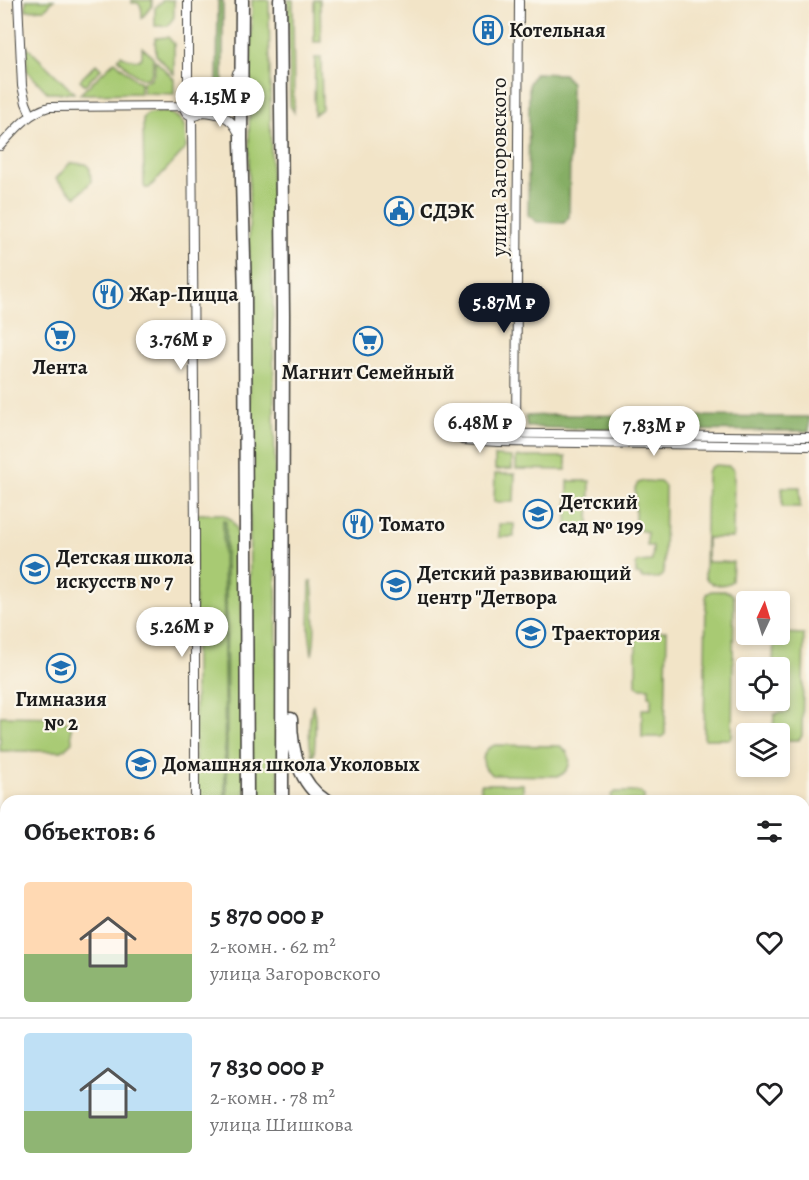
<!DOCTYPE html>
<html lang="ru">
<head>
<meta charset="utf-8">
<style>
  :root { --surface:#fff; --page:#f6f6f6; --text:#202124; --muted:#757577; --line:#e0e0e0; --accent:#111827 }
  body { margin:0; font-family:Alegreya,serif; background:var(--page); color:var(--text); height:100vh; display:flex; flex-direction:column; font-size:22px; white-space:nowrap }
  * { box-sizing:border-box; margin:0 }
  p { font-size:20px; color:var(--muted) }
  .icon { flex:none; width:33px; height:33px; fill:none; stroke:currentColor; stroke-width:2; stroke-linecap:round; stroke-linejoin:round }
  .map { position:relative; flex:1; overflow:hidden }
  .drawer { position:absolute; left:0px; top:795px; width:810px; height:386px; display:flex; flex-direction:column; background:var(--surface); border-radius:18px 18px 0 0; box-shadow:0 3px 9px #0003 }
  .drawer>* { flex:none }
  .needle { width:39px; rotate:4deg }
  .fabs { position:absolute; left:736px; top:591px; display:grid; gap:12px }
  .fabs a { display:grid; place-items:center; width:54px; height:54px; border-radius:6px; background:var(--surface); box-shadow:0 3px 9px #0003; font-size:30px }
  .price { position:absolute; translate:-50% -51px; padding:0 14px; border-radius:21px; background:#fff; color:#222; font-size:20px; line-height:39px; filter:drop-shadow(0 2px 3px #0008) }
  .price::after { content:''; position:absolute; left:50%; top:36px; width:18px; height:14px; margin-left:-9px; background:inherit; clip-path:polygon(0 0,100% 0,50% 100%) }
  .price.active { background:var(--accent); color:#fff }
  ul { padding:0; list-style:none }
  li { display:flex; align-items:center; gap:18px; height:150px; padding:0 24px }
  li+li { border-top:2px solid var(--line) }
  li span { display:grid; place-items:center; flex:none; width:168px; height:120px; border-radius:6px; color:#555 }
  li>.icon { margin-inline-start:auto }
  span .icon { width:72px; height:72px; fill:#fffc; stroke-width:1 }
  li b { font-size:26px }
  h2 { display:flex; justify-content:space-between; align-items:center; height:72px; padding:0 24px; font-size:26px }
  .map>svg:first-child { display:block }
</style>
</head>
<body>
<div class="map">
<svg width="809" height="1180" viewBox="0 0 809 1180">
  <rect width="100%" height="100%" fill="#fbf7ec"/>
  <filter id="ink" filterUnits="userSpaceOnUse"><feTurbulence type="fractalNoise" baseFrequency=".0167" numOctaves="2"/><feDisplacementMap in="SourceGraphic" scale="12" xChannelSelector="R" yChannelSelector="G"/><feConvolveMatrix kernelMatrix="1 2 1 2 8 2 1 2 1" color-interpolation-filters="sRGB"/></filter>
  <filter id="wash" filterUnits="userSpaceOnUse"><feTurbulence type="fractalNoise" baseFrequency=".008" numOctaves="4" result="noise"/><feDisplacementMap in="SourceGraphic" scale="24" xChannelSelector="R" yChannelSelector="G"/><feGaussianBlur stdDeviation="1.35" result="paint"/><feColorMatrix in="noise" values="0 0 0 0 0 0 0 0 0 0 0 0 0 0 0 0 0 1.4 0 .05"/><feComposite in="paint" operator="in"/></filter>
  <g filter="url(#wash)">
    <rect width="100%" height="100%" fill="#f2e4c7"/>
    <path fill="#a8ca73" stroke="#627348" stroke-width="1.5" d="M26,0H54L45,9L26,10Z
      M132,0H152V6L142,18C142,9 142,1 132,3Z
      M163,0H174V17L168,26H155V8Z
      M252,0H269L279,801H250L249,136Z
      M288,0H293L294,112L290,106Z
      M314,0H320L321,42H314Z
      M168,37L174,44V74L156,55L155,38Z
      M26,46L74,93H48L27,71Z
      M142,47L153,57C153,62 153,68 152,72C145,91 124,64 118,58L121,55L128,59L139,60L142,57Z
      M315,58H321L322,109L314,115Z
      M155,60L174,79V94L143,93V82C155,80 155,71 155,60Z
      M115,61L136,80L140,81V93L80,94Z
      M96,64L101,69L85,85L80,80Z
      M187 106a7 7 0 1 1 14 0a7 7 0 1 1-14 0Z
      M167,112C188,120 185,129 186,148L149,188H145L144,185L143,119C147,110 158,113 167,112Z
      M70,163L86,164L90,169L91,182L76,197L56,179Z
      M495,456L512,457V469L495,470Z
      M516,457H566V470L516,469Z
      M715,465L729,466L734,470L733,538H707V562H733L732,581C724,587 708,586 705,576L707,473L709,468Z
      M495,474H515L514,502H494Z
      M568,481H590L589,529L567,528Z
      M644,481L660,482L665,486L664,572L662,576L658,578H641V575L636,574V565L638,562L652,561L653,546H647V532L639,530L635,523V488L638,483Z
      M782,487H800V507H782Z
      M195,514H222L231,519L236,527L241,572L245,801H195Z
      M499,524H514V537H499Z
      M310,581H312C314,601 317,636 312,655L309,631Z
      M711,591H726L732,594L734,598L732,737L730,739H705L704,737L706,596V594Z
      M640,631H667L665,734L662,737H642V709H651V696H649V688H640L636,685V635L637,632Z
      M780,633L804,634L802,736L799,740H780V734L773,733L774,715L778,713L788,712V699L786,698V691L780,690V668L773,667L774,635L780,634Z
      M313,705C317,720 315,739 314,755L312,757C309,741 308,720 313,705Z
      M0,716L62,717L71,727L72,742L62,751H0Z
      M495,745L560,746C573,754 573,769 559,776L493,775C479,767 480,750 495,745Z
      M481,784H523V794H481Z
      M615,792H640L644,796V801H611V795Z
      M556,1174H594V1175L592,1180H550Z
      M209,1175H239V1180H209Z"/>
    <path fill="#86ae65" stroke="#516540" stroke-width="1.5" d="M218,0H223V88L217,87Z
      M535,73L564,74L571,83L569,217L564,223L537,222L528,215L529,83Z
      M554,415L809,417V431L615,430L527,427L525,416Z
      M223,520L226,522L227,801H225Z"/>
  </g>
  <g filter="url(#ink)">
    <g fill="none" stroke-linecap="round" stroke-linejoin="round">
      <g stroke="#3c3a36" stroke-width="10">
        <path id="street" d="M18,0L22,86L26,103L31,115
          M188,0V78L189,87L193,96
          M184 106a10 10 0 1 1 20 0a10 10 0 1 1-20 0Z
          M202,100C226,102 232,96 237,73
          M202,112C220,113 231,116 239,134
          M192,116L195,533V801
          M0,146C15,130 28,113 49,107L185,106
          M462,433L809,437
          M516,434L519,0
          M462,440L499,442L809,446
          M711,1174V1180
          M206,1180V1174"/>
      </g>
      <g stroke="#3c3a36" stroke-width="15">
        <path id="primary" d="M242,0L241,140L245,296L247,801
          M280,0L283,314L282,801
          M291,719C291,750 299,784 326,801
          M0,872H6
          M804,886H809
          M0,889H6
          M804,898H809
          M0,904H6
          M0,918L6,919
          M249,1174V1180
          M286,1174V1180"/>
      </g>
      <use href="#street" stroke="#fff" stroke-width="8"/>
      <use href="#primary" stroke="#fff" stroke-width="12"/>
    </g>
  </g>
  <defs>
    <g id="building-ring" transform="scale(1.5)"><circle r="9.5" fill="#fbf7ec" stroke="#1f6fb2" stroke-width="1.5"/><path d="M-4-6H4V6H1V3H-1V6H-4ZM-2.5-4.3h1.7v1.8h-1.7ZM.8-4.3h1.7v1.8H.8ZM-2.5-1h1.7V.8h-1.7ZM.8-1h1.7V.8H.8Z" fill="#1f6fb2"/></g>
    <g id="civic-ring" transform="scale(1.5)"><circle r="9.5" fill="#fbf7ec" stroke="#1f6fb2" stroke-width="1.5"/><path d="M-.6-6.5H3V-4.5H.6V-3L4-1V1h2V6H-6V1h2V-1L-.6-3ZM-1.2 2.5V6h2.4V2.5Z" fill="#1f6fb2"/></g>
    <g id="restaurant-ring" transform="scale(1.5)"><circle r="9.5" fill="#fbf7ec" stroke="#1f6fb2" stroke-width="1.5"/><path d="M-5-6h1v4h1v-4h1v4h1v-4h1v5L-1.5 .5V6h-2V.5L-5-1ZM5-6V6H3V1.5H1.5Q1.5-4 5-6Z" fill="#1f6fb2"/></g>
    <g id="supermarket-ring" transform="scale(1.5)"><circle r="9.5" fill="#fbf7ec" stroke="#1f6fb2" stroke-width="1.5"/><path d="M-6-5.5h2.5l.6 2H6L4.5 2H-2.5L-4.4-4H-6ZM-1.5 3.2a1.3 1.3 0 1 0 .1 0ZM3 3.2a1.3 1.3 0 1 0 .1 0Z" fill="#1f6fb2"/></g>
    <g id="school-ring" transform="scale(1.5)"><circle r="9.5" fill="#fbf7ec" stroke="#1f6fb2" stroke-width="1.5"/><path d="M0-5L7-2L0 1L-7-2ZM-4 1L0 2.5L4 1V4Q0 6-4 4Z" fill="#1f6fb2"/></g>
  </defs>
  <g fill-rule="evenodd">
    <use href="#building-ring" x="488" y="30"/>
    <use href="#civic-ring" x="399" y="211"/>
    <use href="#restaurant-ring" x="108" y="294"/>
    <use href="#supermarket-ring" x="60" y="336"/>
    <use href="#supermarket-ring" x="368" y="341"/>
    <use href="#school-ring" x="538" y="514"/>
    <use href="#restaurant-ring" x="358" y="524"/>
    <use href="#school-ring" x="35" y="569"/>
    <use href="#school-ring" x="396" y="585"/>
    <use href="#school-ring" x="531" y="633"/>
    <use href="#school-ring" x="61" y="668"/>
    <use href="#school-ring" x="141" y="764"/>
  </g>
  <g text-anchor="middle" dominant-baseline="central" stroke-width="4.5" stroke-linejoin="round" paint-order="stroke">
    <g font-size="21" font-weight="bold" fill="#1c1c1c" stroke="#fbf7ec" text-anchor="start">
      <text x="509" y="30">Котельная</text>
      <text x="420" y="211">СДЭК</text>
      <text x="129" y="294">Жар-Пицца</text>
      <text x="60" y="367" text-anchor="middle">Лента</text>
      <text x="368" y="372" text-anchor="middle">Магнит Семейный</text>
      <text x="559" y="502">Детский<tspan x="559" dy="24">сад № 199</tspan></text>
      <text x="379" y="524">Томато</text>
      <text x="56" y="557">Детская школа<tspan x="56" dy="24">искусств № 7</tspan></text>
      <text x="417" y="573">Детский развивающий<tspan x="417" dy="24">центр "Детвора</tspan></text>
      <text x="552" y="633">Траектория</text>
      <text x="61" y="699" text-anchor="middle">Гимназия<tspan x="61" dy="24">№ 2</tspan></text>
      <text x="162" y="764">Домашняя школа Уколовых</text>
    </g>
    <g font-size="21" fill="#1c1c1c" stroke="#fbf7ec">
      <text transform="translate(499 167) rotate(-90)">улица Загоровского</text>
    </g>
  </g>
</svg>
<div class="fabs">
<a><svg class="needle" viewBox="-14 -14 28 28"><path d="M0-13l5 13h-10z" fill="#e53935"/><path d="M0 13l5-13h-10z" fill="#757577"/></svg></a>
<a><svg class="icon" aria-label="locate" viewBox="0 0 24 24"><circle cx="12" cy="12" r="6"/><path d="M12 2v4M12 18v4M2 12h4M18 12h4"/></svg></a>
<a><svg class="icon" aria-label="layers" viewBox="0 0 24 24"><path d="M12 4l9 5-9 5-9-5zM3 14l9 5 9-5"/></svg></a>
</div>
<b class="price" style="left:220px;top:128px">4.15M ₽</b>
<b class="price active" style="left:504px;top:334px">5.87M ₽</b>
<b class="price" style="left:181px;top:371px">3.76M ₽</b>
<b class="price" style="left:480px;top:454px">6.48M ₽</b>
<b class="price" style="left:654px;top:457px">7.83M ₽</b>
<b class="price" style="left:182px;top:658px">5.26M ₽</b>
<section class="drawer">
<h2>Объектов: 6<svg class="icon" aria-label="filters" viewBox="0 0 24 24"><path d="M4 7h16M4 17h16"/><circle cx="9" cy="7" r="2"/><circle cx="15" cy="17" r="2"/></svg></h2>
<ul>
<li><span style="background:linear-gradient(#ffd9b3 60%,#8fb573 0)"><svg class="icon" aria-label="home" viewBox="0 0 24 24"><path d="M3 11l9-7 9 7M6 9v11h12V9"/></svg></span><div><b>5 870 000 ₽</b><p>2-комн. · 62 m²</p><p>улица Загоровского</p></div><svg class="icon" aria-label="heart" viewBox="0 0 24 24"><path d="M12 20l-8-8c-3-5 5-10 8-4 3-6 11-1 8 4z"/></svg></li>
<li><span style="background:linear-gradient(#bfe0f5 65%,#8fb573 0)"><svg class="icon" aria-label="home" viewBox="0 0 24 24"><path d="M3 11l9-7 9 7M6 9v11h12V9"/></svg></span><div><b>7 830 000 ₽</b><p>2-комн. · 78 m²</p><p>улица Шишкова</p></div><svg class="icon" aria-label="heart" viewBox="0 0 24 24"><path d="M12 20l-8-8c-3-5 5-10 8-4 3-6 11-1 8 4z"/></svg></li>
</ul>
</section>
</div>
</body>
</html>
